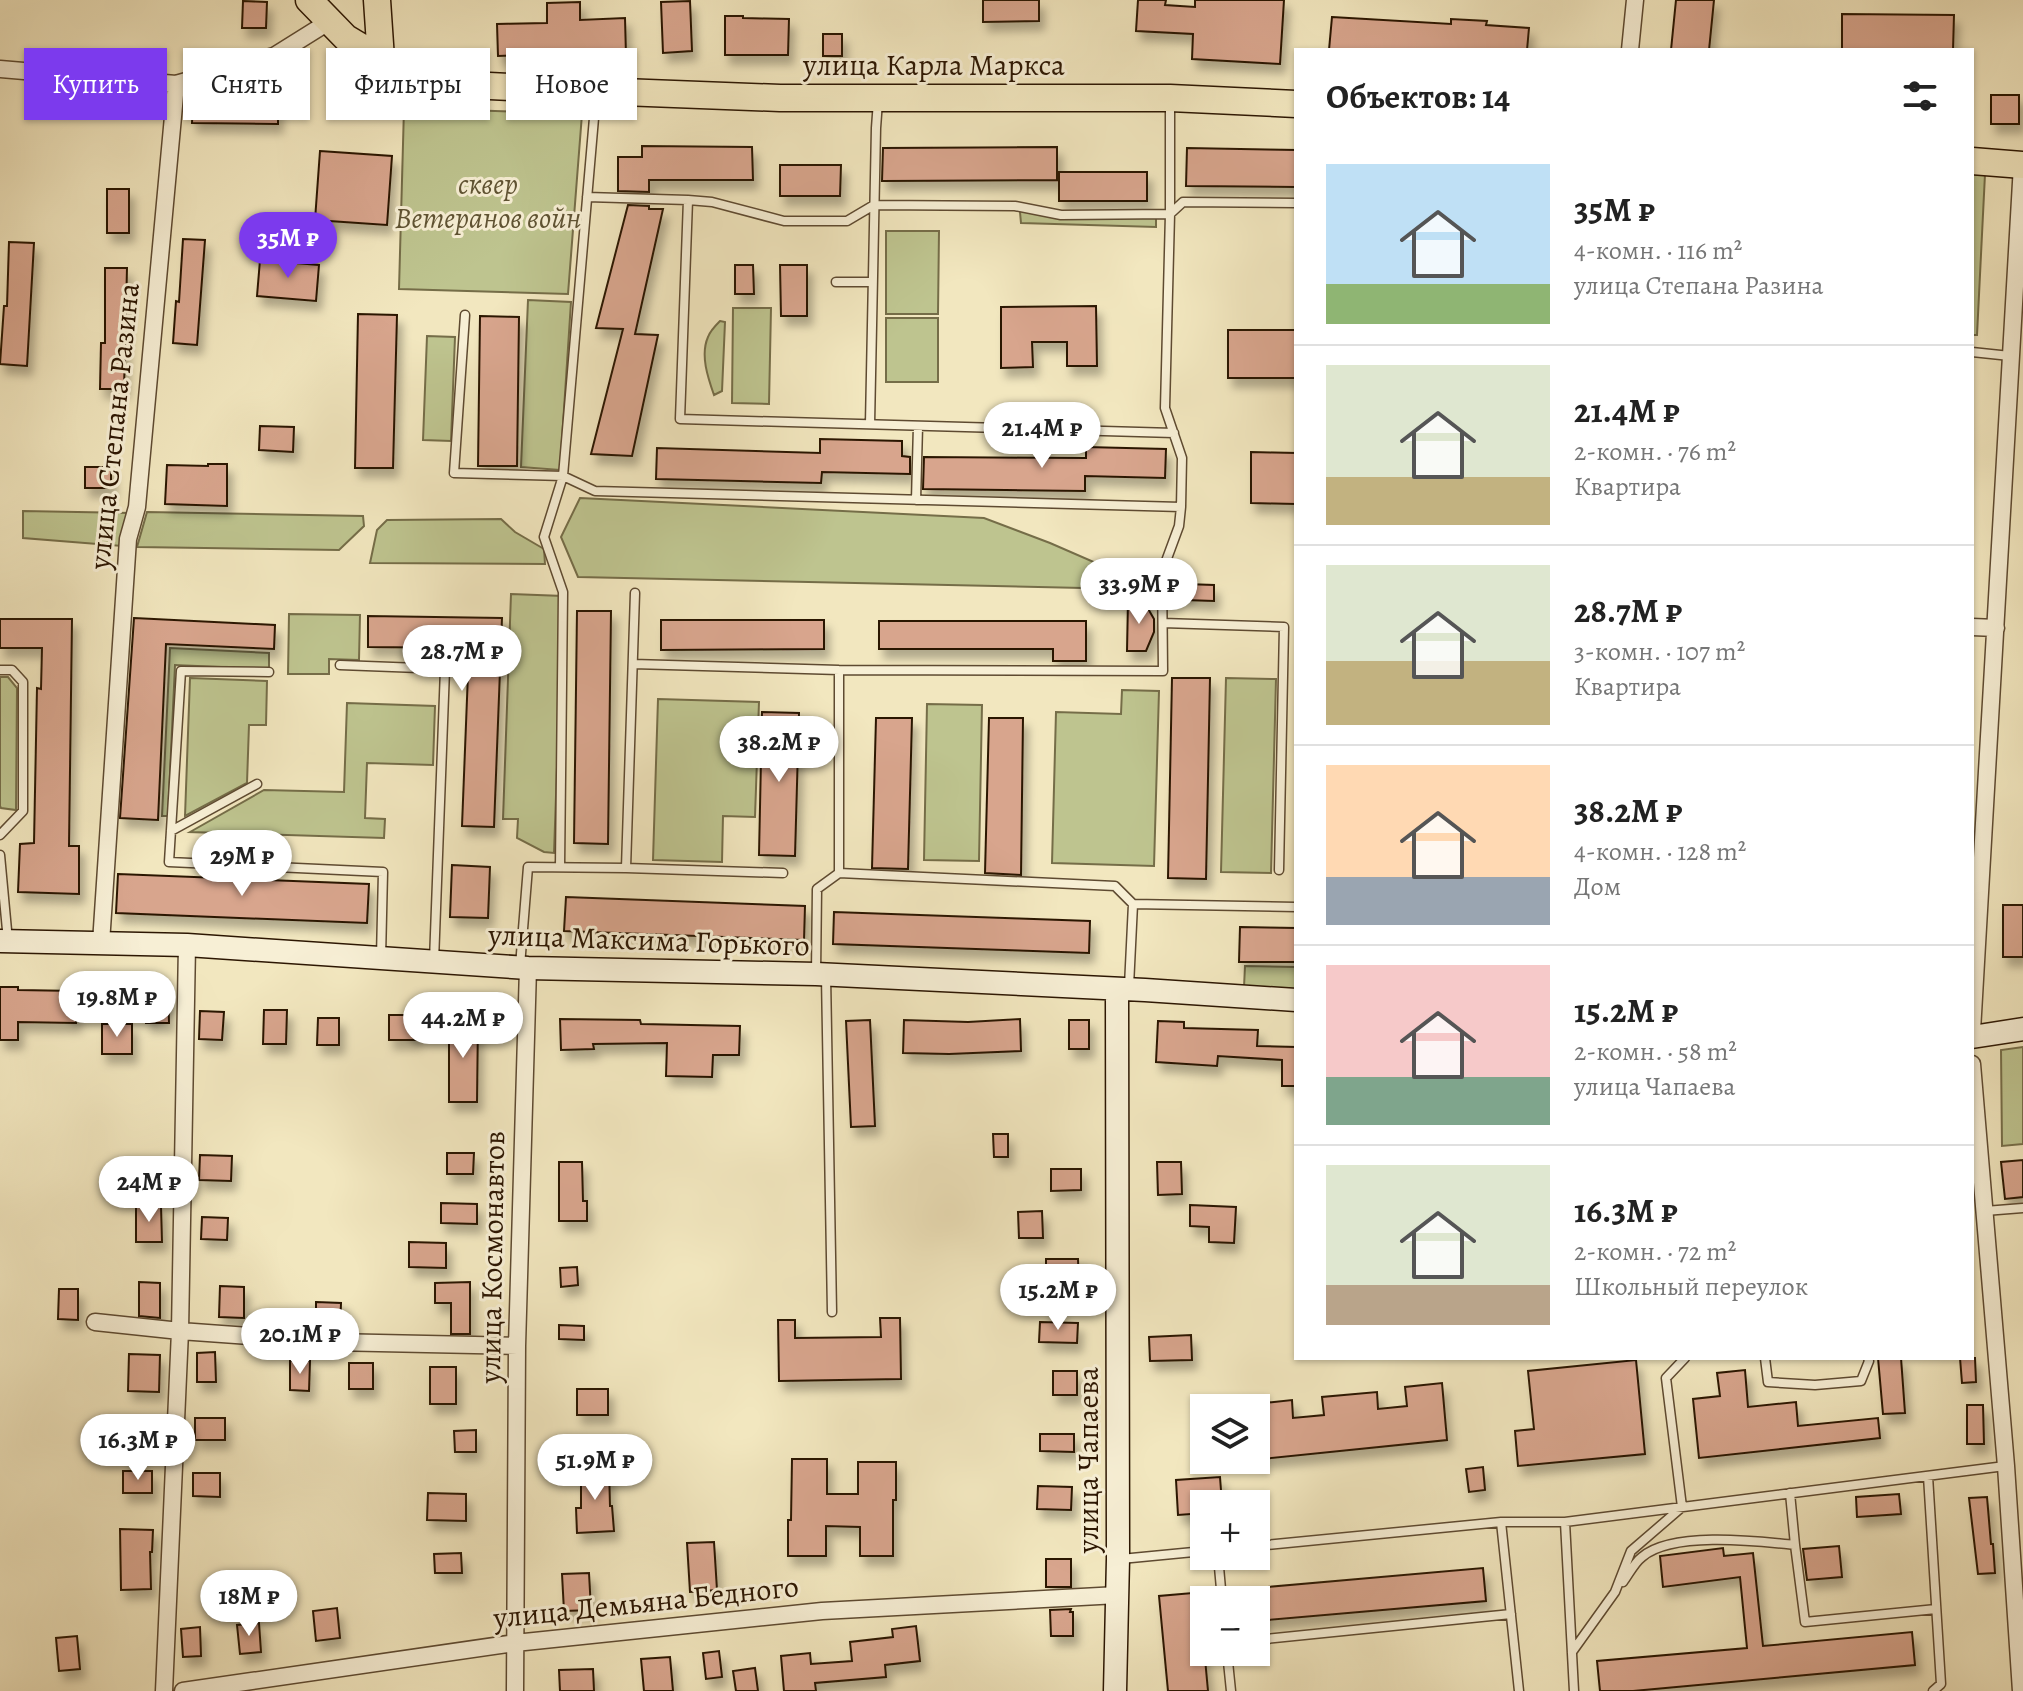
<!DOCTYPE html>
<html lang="ru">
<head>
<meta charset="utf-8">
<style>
  :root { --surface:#fff; --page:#f6f6f6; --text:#222; --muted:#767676; --line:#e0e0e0; --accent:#7c3aed }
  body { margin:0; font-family:Alegreya,serif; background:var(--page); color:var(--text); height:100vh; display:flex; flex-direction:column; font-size:30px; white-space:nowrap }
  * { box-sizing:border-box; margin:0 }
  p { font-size:26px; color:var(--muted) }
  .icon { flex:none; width:44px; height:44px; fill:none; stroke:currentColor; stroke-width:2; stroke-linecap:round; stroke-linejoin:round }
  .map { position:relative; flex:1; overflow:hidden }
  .side { position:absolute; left:1294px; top:48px; width:680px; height:1312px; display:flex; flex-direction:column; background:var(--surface); border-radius:0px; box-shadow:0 2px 6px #0004 }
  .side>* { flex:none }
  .guide { position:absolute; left:24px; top:48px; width:760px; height:72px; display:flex; gap:16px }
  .tools { position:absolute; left:1190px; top:1394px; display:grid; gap:16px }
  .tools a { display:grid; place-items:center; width:80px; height:80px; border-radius:0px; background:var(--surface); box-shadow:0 2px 6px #0004; font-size:40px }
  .price { position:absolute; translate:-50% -68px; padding:0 18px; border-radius:28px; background:#fff; color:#222; font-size:26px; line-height:52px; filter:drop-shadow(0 2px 4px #0008) }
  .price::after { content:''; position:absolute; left:50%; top:48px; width:24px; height:18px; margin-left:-12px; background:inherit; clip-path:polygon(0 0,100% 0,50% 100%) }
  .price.active { background:var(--accent); color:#fff }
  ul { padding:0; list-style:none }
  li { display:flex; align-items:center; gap:24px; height:200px; padding:0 32px }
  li+li { border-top:2px solid var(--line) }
  li span { display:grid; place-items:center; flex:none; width:224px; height:160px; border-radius:0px; color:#555 }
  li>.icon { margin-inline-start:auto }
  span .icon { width:96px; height:96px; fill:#fffc; stroke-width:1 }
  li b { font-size:34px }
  h2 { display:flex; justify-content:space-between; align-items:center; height:96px; padding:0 32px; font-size:34px }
  .pill { padding:0 28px; border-radius:0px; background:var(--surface); box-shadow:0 2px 6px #0004; font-size:28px; line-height:72px }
  .pill.active { background:var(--accent); color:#fff }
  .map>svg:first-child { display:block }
</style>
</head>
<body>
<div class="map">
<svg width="2023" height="1691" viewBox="0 0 2023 1691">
  <defs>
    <filter id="shadow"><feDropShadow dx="5" dy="9" stdDeviation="4" flood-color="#0004"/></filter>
  </defs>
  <rect width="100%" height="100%" fill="#f2e7bf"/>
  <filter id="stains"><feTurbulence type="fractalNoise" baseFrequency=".0025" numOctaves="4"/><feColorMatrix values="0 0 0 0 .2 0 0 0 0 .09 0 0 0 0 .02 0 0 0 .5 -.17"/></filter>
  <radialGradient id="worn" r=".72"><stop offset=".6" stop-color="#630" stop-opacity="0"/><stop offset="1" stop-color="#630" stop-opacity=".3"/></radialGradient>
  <path fill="#bec48f" stroke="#756d48" stroke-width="2" d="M404,108L582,114L568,294L399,289Z
    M1972,172L1985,174L1977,335H1972Z
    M1023,210L1156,216V227L1021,223L1020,212Z
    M886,231H939L938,314H886Z
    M528,300L571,302L560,470L521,467Z
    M733,308H771L769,404L732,403Z
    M886,318H938V382H886Z
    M720,321L725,322L722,391L714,395C708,378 700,355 708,337C710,331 716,325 720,321Z
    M427,336L455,337L451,441L423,440Z
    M580,498L984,518L1050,543L1126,576L1083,588L578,577L561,537Z
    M23,511L131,513L122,546L23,538Z
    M147,512L363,516L364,526L339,550L137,547Z
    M501,519L515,532L544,549L545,564L370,563L377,530L387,520Z
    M511,594L563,596L554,853L544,852L517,838L518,819H503Z
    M289,614L360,615L359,660L329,659V674H288Z
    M170,648L269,653V669L175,665L168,816H162Z
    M0,677H8L17,688L16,810L1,808L0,806Z
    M190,678L267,681L266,725H249L247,783L185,816Z
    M1226,678L1276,679L1271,873L1221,872Z
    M1122,690L1159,691L1154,866L1052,863L1056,712L1121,714Z
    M658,699L759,702L755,817L723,816L722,862L653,860Z
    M347,703L435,706L433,765L367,763L365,818L385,819L384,838L190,832L264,790L344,792Z
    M927,704L982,705L979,861L924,860Z
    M1245,966L1296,967V990L1244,987Z
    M2023,1047V1144L2002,1146L2001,1050Z"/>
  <path fill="#d8a58d" stroke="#2c1602" stroke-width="2" filter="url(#shadow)" d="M983,0H1039V21L983,22Z
    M1138,0H1166L1165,5L1195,7V0H1284L1280,64L1192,59L1193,34L1136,31Z
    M1676,0H1714L1709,50H1671Z
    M243,1L267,2L266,28H242Z
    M690,1L692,51L663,53L661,2Z
    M580,2V20L625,18L626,56H601V52L498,56L497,24L547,23V3Z
    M1842,14L1954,15L1953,50H1842Z
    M725,16H743V18L789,19L788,55H725Z
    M1332,17L1451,24V19L1487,21L1486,25L1529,28L1527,50H1329Z
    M823,34H842V56H823Z
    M1991,95H2019V124H1991Z
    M193,97L278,98V124L192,123Z
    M642,146L752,147L753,180H649V192L618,191V157H642Z
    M1057,147V180L882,181L883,148Z
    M1187,148L1296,150V187L1186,186Z
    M320,151L392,156L387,225L315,220Z
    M780,165H841L840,196H780Z
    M1059,172H1147V201H1059Z
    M107,189H129V233H107Z
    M628,205L649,206V209H663L635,334L658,335L632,456L591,454L623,329L596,328Z
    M183,239L205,240L197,345L173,343L176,301L179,302Z
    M9,242L34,243L27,366L0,364L4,306H7Z
    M260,260L319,265L316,301L257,296Z
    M735,265H753L754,294H735Z
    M780,265H807V316H781Z
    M105,268H127L124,389H100L101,343H105Z
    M1096,306L1097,366H1067V342H1032L1033,367L1001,368V307Z
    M358,314L397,315L393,468H355Z
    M480,316L519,317L517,466H478Z
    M1228,330H1296V378H1228Z
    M260,426L294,427L293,452L259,450Z
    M820,439L902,441V456L910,457V474L822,472L821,483L656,479L657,448L820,453Z
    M1086,447L1166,449L1165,478L1085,476V491L923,489L924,457L1086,458Z
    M1251,452L1296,453V504L1251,503Z
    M208,464H227V506L165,504L167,465L208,466Z
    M85,467H111V488H85Z
    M1185,584L1214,585V601L1185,600Z
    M1143,600L1154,619V632L1146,651H1127L1128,601Z
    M577,611H611L608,844L574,843Z
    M368,616L502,618L494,827L462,826L469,648L368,647Z
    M134,618L275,625L274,649L166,644L158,820L120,818Z
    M0,619H72L69,846H79V894L18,892L20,844L34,843L37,688L41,689L42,648H0Z
    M661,620H824V649L661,650Z
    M879,621H1086V661H1053V649H879Z
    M1172,678H1210L1206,879L1168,878Z
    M762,712L799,713L795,856L759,855Z
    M876,718H912L908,869L872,868Z
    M989,718H1023L1021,875L985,873Z
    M452,865L490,867L488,918L450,917Z
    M118,874L369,884L367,923L116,913Z
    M566,897L805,906L804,940L564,931Z
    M2003,905H2023V957H2003Z
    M834,912L1090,921L1089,953L833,944Z
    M1240,927L1296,928V962H1239Z
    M0,987H18V990L76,991V1023L18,1022V1040H0Z
    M168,988L169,1023H146V989Z
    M264,1010H287L286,1044H263Z
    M200,1011L224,1012L222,1040L199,1039Z
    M389,1015H416V1040H389Z
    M318,1018H339V1045H317Z
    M449,1018H478L477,1102H449Z
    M560,1019L640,1020L641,1024L740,1026L739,1055H713L712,1077L666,1076L667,1043L593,1044L594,1049L561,1050Z
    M1020,1019L1021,1051L949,1054L903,1053L904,1020L968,1022Z
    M870,1020L875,1126L851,1127L846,1021Z
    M1069,1020H1089V1049H1069Z
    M1158,1021L1184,1022V1028L1258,1030L1257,1046L1296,1047V1086H1282V1060L1218,1056L1217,1066L1156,1062Z
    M102,1024H132V1054H102Z
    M993,1134H1008V1157H994Z
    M447,1153H474L473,1174H447Z
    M200,1155L232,1156L231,1181L199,1180Z
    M2023,1160V1197L2005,1199L2001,1162Z
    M559,1162H582L583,1201H587V1221H559Z
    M1157,1162H1181L1182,1194L1158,1195Z
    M1051,1169H1081V1190L1051,1191Z
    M441,1203L477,1204V1224L441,1223Z
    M1190,1205L1236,1207L1234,1243L1209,1242V1227L1190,1226Z
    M136,1206H161L162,1242H136Z
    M1042,1211L1043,1238H1019L1018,1212Z
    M202,1217L228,1218L227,1240L201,1239Z
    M409,1242L446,1243V1268L409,1267Z
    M1046,1259H1078L1079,1288H1046Z
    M577,1267L578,1285L561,1287L560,1268Z
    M139,1282L160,1283V1318L139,1316Z
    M470,1282V1334H451V1303H435V1283Z
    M220,1286L244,1287V1318L219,1317Z
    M59,1289H78V1320L58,1319Z
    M316,1302L341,1303L340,1331L316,1330Z
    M880,1318H900L901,1379L779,1381L778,1320H795V1338L881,1337Z
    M1040,1322L1078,1323L1077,1343L1039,1342Z
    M559,1325L584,1326V1340L559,1339Z
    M1191,1335L1192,1360L1150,1361L1149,1337Z
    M215,1352L216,1382H197V1353Z
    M129,1354L160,1355L159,1392L128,1391Z
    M1878,1358H1901L1905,1413L1883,1414Z
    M1960,1358H1975L1976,1382L1962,1383Z
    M1636,1360L1645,1454L1518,1466L1515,1431L1534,1429L1528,1371Z
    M290,1361H310L309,1391L290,1390Z
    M349,1363H373V1389H349Z
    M430,1367H456V1404H430Z
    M1745,1370L1748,1407L1796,1402L1798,1426L1878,1418L1880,1438L1699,1458L1693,1399L1720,1396L1717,1373Z
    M1053,1371H1077V1395H1053Z
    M1442,1383L1447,1440L1262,1459L1256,1404L1292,1400L1293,1418L1324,1415L1322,1397L1377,1392L1378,1409L1407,1406L1405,1387Z
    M577,1389H608V1415H577Z
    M1967,1405H1983L1984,1444H1967Z
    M125,1418H155V1439L125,1438Z
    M195,1418H225V1440H195Z
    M476,1430V1452H455L454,1431Z
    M1040,1434H1074V1452L1040,1451Z
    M792,1459H827V1494H858V1462H896V1500H893V1556H860V1527L826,1526V1556H788V1520H791Z
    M1483,1467L1485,1490L1469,1492L1466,1469Z
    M581,1468H609L610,1506H612L614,1531L577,1533L576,1508H581Z
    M123,1471H152V1493H123Z
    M193,1473H220V1497L193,1496Z
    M1220,1477L1222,1504H1204V1513L1178,1515L1176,1480Z
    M1038,1486L1072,1487L1071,1510L1037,1509Z
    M428,1493L466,1494V1521L427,1520Z
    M1899,1494L1901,1514L1857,1517L1856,1497Z
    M1987,1497L1991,1544H1993L1995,1573L1978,1574L1969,1498Z
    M120,1529L153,1530L152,1552H150L151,1589L121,1590Z
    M714,1542L717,1590L690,1592L687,1543Z
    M1839,1546L1842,1577L1807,1580L1803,1549Z
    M1723,1548L1724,1556L1753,1553L1763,1646L1912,1632L1915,1665L1633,1691H1600L1597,1661L1747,1648L1740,1577L1663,1587L1660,1556Z
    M461,1553L462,1573H435L434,1554Z
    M1046,1559H1071V1587H1046Z
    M1483,1568L1486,1601L1256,1621V1588Z
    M589,1573L591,1610L564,1611L562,1574Z
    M1204,1592V1625L1202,1626L1208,1691H1168L1159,1596Z
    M337,1608L340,1638L316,1641L313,1611Z
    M1071,1609L1070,1612H1073V1636H1051L1050,1610Z
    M259,1623L261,1652L240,1654L237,1625Z
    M916,1626L920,1661L885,1665L886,1677L815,1683L816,1691H784L781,1656L810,1653L811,1664L852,1661L850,1642L893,1637L892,1629Z
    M200,1627L201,1656L183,1657L181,1629Z
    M77,1636L80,1669L59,1671L56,1638Z
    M719,1651L722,1677L706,1679L703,1653Z
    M670,1657L673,1691H644L641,1659Z
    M755,1668L758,1691H736L733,1671Z
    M593,1669L594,1691H560L559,1670Z"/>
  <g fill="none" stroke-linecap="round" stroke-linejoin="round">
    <g stroke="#5e4a31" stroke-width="11">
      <path id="lane" d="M587,197L688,200
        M836,282H872
        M465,315L454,473L563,476L595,491L1181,507
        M1972,352L2010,356
        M870,424L876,128L878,101
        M1174,433L680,419L688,200L712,202L784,221H847L874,205L1015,206L1061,215L1170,214L1183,202L1296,203
        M916,500L918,426
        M1163,623L1284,627L1279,870
        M633,664L839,670L1163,671L1162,572L1179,526L1181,507L1182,458L1165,408L1170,214V103
        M340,665L445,669L434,961
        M0,670H12L23,682V811L0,835
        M269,672L181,671L169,862L383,872L381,957
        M171,831L257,784
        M0,855L8,941
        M560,867L563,592L544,537L563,476L596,95
        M626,868L635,593
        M839,873L1115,886L1133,904L1129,986
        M1133,904L1296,907
        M520,966L528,867L626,868L783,873
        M816,973L817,889L839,873V670
        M826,976L832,1312
        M1985,1211L2023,1208
        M1765,1358L1768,1382L1815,1385L1861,1381L1869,1361L1868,1358
        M1928,1476L1941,1684L1933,1691
        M1501,1522H1565L2005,1466
        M1565,1522L1574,1691
        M1795,1545L1805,1622L1936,1609
        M1256,1546L1501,1522L1519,1691
        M1218,1556L1222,1600
        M1121,1559L1204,1551
        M1623,1582C1629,1574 1634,1563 1642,1557C1672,1531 1757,1541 1795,1545L1790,1493
        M1256,1640L1511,1614
        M1227,1652L1231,1691
        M1572,1652L1615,1592L1631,1551L1682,1507L1666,1378L1685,1358"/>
    </g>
    <g stroke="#5e4a31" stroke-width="19">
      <path id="street" d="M1630,50L1635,0
        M0,69L176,84
        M1972,627L1996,628
        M101,943L128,539L137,507L139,485L176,84L274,56L330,21
        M1972,1031L2022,165
        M1972,1064L2006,1466L2021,1691
        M95,1322L180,1331L331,1342L517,1346
        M164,1691L180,1331L187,945
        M183,1691L515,1643L822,1611L1118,1595
        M515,1691L517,1346L528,968"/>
    </g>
    <g stroke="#2c1602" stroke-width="25">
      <path id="secondary" d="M0,941L187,945L528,968L816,974L1145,990L1296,1000
        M1972,1037L2023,1029
        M1115,1691L1118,1559L1117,990"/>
    </g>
    <g stroke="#2c1602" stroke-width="29">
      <path id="primary" d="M309,0L346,38L381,59L469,85L597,91L780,98H1170L1296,104
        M377,0L381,59
        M1972,161L2023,165"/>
    </g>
    <use href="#lane" stroke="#f7efd5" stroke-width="8"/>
    <use href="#street" stroke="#f7efd5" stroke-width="16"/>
    <use href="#secondary" stroke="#f7efd5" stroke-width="22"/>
    <use href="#primary" stroke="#f2e7bf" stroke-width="26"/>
  </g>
  <g text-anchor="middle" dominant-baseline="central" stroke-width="6" stroke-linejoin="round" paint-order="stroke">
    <g font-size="30" fill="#2c1602" stroke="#f7efd5">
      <text x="934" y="65">улица Карла Маркса</text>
      <text transform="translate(114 426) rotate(-84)">улица Степана Разина</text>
      <text transform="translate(649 940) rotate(2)">улица Максима Горького</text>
      <text transform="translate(492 1257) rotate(-89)">улица Космонавтов</text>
      <text transform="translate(1088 1460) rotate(-90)">улица Чапаева</text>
      <text transform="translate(646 1602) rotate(-6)">улица Демьяна Бедного</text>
    </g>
    <g font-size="30" font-style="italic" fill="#5f5333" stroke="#f7efd5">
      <text x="488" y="184">сквер<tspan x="488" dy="34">Ветеранов войн</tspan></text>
    </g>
  </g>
  <rect width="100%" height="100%" filter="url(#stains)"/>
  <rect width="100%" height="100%" fill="url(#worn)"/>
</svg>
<div class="tools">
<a><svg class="icon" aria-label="layers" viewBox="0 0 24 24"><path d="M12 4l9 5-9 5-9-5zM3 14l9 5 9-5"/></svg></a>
<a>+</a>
<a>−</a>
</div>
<b class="price active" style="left:288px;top:280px">35M ₽</b>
<b class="price" style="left:1042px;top:470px">21.4M ₽</b>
<b class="price" style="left:1139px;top:626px">33.9M ₽</b>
<b class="price" style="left:462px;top:693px">28.7M ₽</b>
<b class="price" style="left:779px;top:784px">38.2M ₽</b>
<b class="price" style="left:242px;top:898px">29M ₽</b>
<b class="price" style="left:117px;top:1039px">19.8M ₽</b>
<b class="price" style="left:463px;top:1060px">44.2M ₽</b>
<b class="price" style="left:149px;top:1224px">24M ₽</b>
<b class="price" style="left:1058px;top:1332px">15.2M ₽</b>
<b class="price" style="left:300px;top:1376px">20.1M ₽</b>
<b class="price" style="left:138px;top:1482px">16.3M ₽</b>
<b class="price" style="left:595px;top:1502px">51.9M ₽</b>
<b class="price" style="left:249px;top:1638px">18M ₽</b>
<div class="guide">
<a class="pill active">Купить</a>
<a class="pill">Снять</a>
<a class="pill">Фильтры</a>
<a class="pill">Новое</a>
</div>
<section class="side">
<h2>Объектов: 14<svg class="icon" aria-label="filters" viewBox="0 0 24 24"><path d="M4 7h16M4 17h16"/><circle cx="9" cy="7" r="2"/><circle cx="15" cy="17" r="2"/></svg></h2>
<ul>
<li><span style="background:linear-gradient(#bfe0f5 75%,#8fb573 0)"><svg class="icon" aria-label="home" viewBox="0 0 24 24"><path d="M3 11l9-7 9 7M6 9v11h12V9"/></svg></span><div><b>35M ₽</b><p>4-комн. · 116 m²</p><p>улица Степана Разина</p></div></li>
<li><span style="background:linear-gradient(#dfe7d0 70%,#c2b280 0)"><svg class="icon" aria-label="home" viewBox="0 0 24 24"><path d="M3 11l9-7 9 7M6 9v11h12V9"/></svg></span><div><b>21.4M ₽</b><p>2-комн. · 76 m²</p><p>Квартира</p></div></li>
<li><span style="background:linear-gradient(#dfe7d0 60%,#c2b280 0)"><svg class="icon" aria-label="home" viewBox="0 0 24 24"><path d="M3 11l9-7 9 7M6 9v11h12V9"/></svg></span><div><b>28.7M ₽</b><p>3-комн. · 107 m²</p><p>Квартира</p></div></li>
<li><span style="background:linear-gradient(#ffd9b3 70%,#9aa5b1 0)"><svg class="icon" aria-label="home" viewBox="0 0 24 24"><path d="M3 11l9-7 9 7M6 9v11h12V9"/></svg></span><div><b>38.2M ₽</b><p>4-комн. · 128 m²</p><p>Дом</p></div></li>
<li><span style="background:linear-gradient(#f6c9c9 70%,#7fa58c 0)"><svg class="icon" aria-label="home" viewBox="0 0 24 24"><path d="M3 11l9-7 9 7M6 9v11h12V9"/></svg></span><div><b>15.2M ₽</b><p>2-комн. · 58 m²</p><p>улица Чапаева</p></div></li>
<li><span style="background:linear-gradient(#dfe7d0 75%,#b9a48a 0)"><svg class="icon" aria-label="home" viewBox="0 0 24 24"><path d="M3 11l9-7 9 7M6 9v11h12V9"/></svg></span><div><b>16.3M ₽</b><p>2-комн. · 72 m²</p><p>Школьный переулок</p></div></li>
</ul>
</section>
</div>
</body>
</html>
